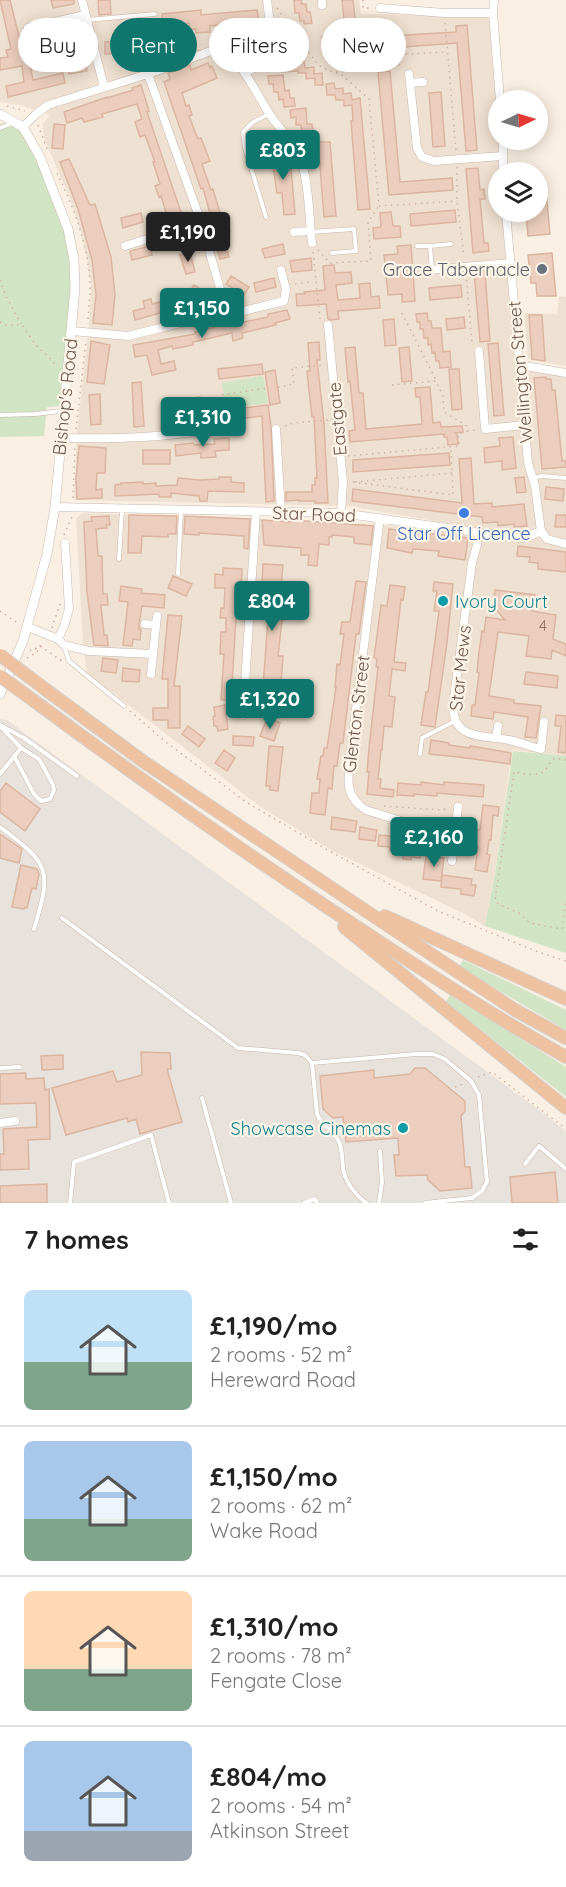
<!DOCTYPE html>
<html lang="en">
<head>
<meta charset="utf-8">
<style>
  :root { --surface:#fff; --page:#f2f2f2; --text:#222; --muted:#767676; --line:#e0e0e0; --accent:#0f766e }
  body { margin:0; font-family:Quicksand,sans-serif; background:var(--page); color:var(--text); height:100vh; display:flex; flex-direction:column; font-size:22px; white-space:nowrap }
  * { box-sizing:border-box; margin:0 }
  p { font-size:20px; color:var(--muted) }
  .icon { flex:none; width:33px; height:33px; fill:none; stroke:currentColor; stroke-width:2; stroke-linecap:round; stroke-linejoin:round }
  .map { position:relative; height:1203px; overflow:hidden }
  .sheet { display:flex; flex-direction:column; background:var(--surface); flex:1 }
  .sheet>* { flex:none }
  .top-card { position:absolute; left:18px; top:18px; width:531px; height:54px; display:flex; gap:12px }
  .needle { width:39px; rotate:85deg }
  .buttons { position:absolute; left:488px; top:90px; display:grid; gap:12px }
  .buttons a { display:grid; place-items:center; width:60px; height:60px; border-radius:50%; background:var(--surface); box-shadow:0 3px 15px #0003; font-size:30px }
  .price { position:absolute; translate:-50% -51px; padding:0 14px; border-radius:6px; background:var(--accent); color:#fff; font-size:20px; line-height:39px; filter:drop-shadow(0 2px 3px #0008) }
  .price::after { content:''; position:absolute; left:50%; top:36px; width:18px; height:14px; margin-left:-9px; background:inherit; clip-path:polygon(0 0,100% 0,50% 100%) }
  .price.on { background:#222; color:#fff }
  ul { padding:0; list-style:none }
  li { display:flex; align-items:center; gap:18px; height:150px; padding:0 24px }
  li+li { border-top:2px solid var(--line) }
  li span { display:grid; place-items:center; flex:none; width:168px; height:120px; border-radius:9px; color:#555 }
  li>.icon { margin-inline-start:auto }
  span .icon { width:72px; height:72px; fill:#fffc; stroke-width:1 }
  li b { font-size:26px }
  h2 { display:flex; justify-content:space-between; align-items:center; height:72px; padding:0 24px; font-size:26px }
  .pill { padding:0 21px; border-radius:27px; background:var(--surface); box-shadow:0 3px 15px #0003; font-size:21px; line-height:54px }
  .pill.on { background:var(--accent); color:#fff }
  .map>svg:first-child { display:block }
</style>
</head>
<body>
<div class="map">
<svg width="566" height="1203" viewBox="0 0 566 1203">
  <rect width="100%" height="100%" fill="#f9efe2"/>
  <path fill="#efe1d1" d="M0,0H359L361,14L492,16L499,140L498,212H503L536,527L538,531L518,536L350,506L74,500L77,431L89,325L91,285L87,260L81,232L71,201L44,138L43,124L50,115L20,105L0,102Z
    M559,296L566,297V366L528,359L524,313L557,314Z
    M522,367L566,375V541L546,535L531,463Z
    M83,513L374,524L480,535H540L544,541L566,546V756L512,750L497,859L485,926L463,913L331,850L261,807L87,673L83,645L76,518Z"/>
  <path fill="#e8e2dd" d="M0,719L7,720L546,1115L566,1132V1203H0Z"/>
  <path fill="#d1e4c3" d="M16,122L49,177L74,260L64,406L47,407L44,436L0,437V124Z
    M263,376L268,403L226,409L222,383Z
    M513,751L566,756V953L485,926L496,867Z
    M463,960L566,1010V1030L459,967Z
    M450,995L566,1067V1097L446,1002Z"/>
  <path fill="#ebcebd" stroke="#dbb59f" stroke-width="1.5" d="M0,0H10L21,44L26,43V46L67,38L65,30L79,27L87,71L69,74L64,49L28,56L33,80L63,73L65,83L8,97L6,86L24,82L22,66L0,70V58L8,57L6,50L11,49Z
    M51,0H74V4L53,8Z
    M98,0H110L111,14L99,15Z
    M294,0H301L302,4H306L307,12H310L312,23L304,24V21H300L299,13H295Z
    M342,0H353L355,19L344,20Z
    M201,10V15L257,10L259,22L247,23L248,28H240V23L210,26V32L196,33V29L190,30L189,23L163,26L162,14Z
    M467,25L477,150L466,151L457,43L391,48L390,36L456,32V26Z
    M385,31L386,43H376L377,60H365L364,44L345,46L346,61L335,62L333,47L323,48L322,36Z
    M162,38L163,50L105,54V42Z
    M287,49L288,56L296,55L297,62L304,61L305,68L314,67V74L322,73L323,85H315V78L306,79V73H298V71L282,72L279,50Z
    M208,63L210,67L212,66L217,78L182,93L186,106L189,105L192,115L189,116L198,139L201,138L210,161L202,164L211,190L213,189L223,223L227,222L230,232L223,234L229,257L220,259L215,239H217L203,188L201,189L164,82L170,79L168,73L190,65L191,70Z
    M390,71L400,182L452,178L453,190L389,195L378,72Z
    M283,75L285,91L289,90L290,98H294L295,106L284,107L283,99L279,100L278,92H274L273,84H269L268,76Z
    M334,83L335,89L343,88V94L351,93L352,100L360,98L370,209L358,210L351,121H353L352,105L344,106V100H336L335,95H327L326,84Z
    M141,85L149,111L147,112L184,221L170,226L161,196L159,197L155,186L160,184L153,162H155L145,135L140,137L135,122L142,119L137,104L102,114L103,117L84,122L82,118L67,123L64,112L107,97V98L133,90L132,88Z
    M441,92L445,146L433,147L429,93Z
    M306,108L307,124H312L313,132H317L318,140L307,141L306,133H302L301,125H296V117L291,118L290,110Z
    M54,124L65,125L63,149L52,148Z
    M267,132L268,141H273L274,149L263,150L262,141L257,142L256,133Z
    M318,142H330L336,216L324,217Z
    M279,149V158L284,157L285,168H291L295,214L284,215L282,193H277L273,167L269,168L268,150Z
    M69,159L90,205L95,204L111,257L115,295L112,325L93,323L96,295L92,260L78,209L60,162Z
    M478,168L480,190L484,189L485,199H480L484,243H488L489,251L473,253L466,169Z
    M537,181H545L550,234L528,236L526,212H537Z
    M455,210L456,222L411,226L410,214Z
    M391,212L393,226H400L401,237L374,239L373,228L381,227L380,213Z
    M141,213L143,222L123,228L121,218Z
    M187,233L192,250L183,252L178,235Z
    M283,244L285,254L265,258L262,249Z
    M411,245L415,301L402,302V294L388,295L384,255L398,254L397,246Z
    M150,246L152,255L132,260L130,251Z
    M190,252L195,272L186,274L180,255Z
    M552,253L556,296H537L536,283H531L528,255Z
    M311,258L312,270L292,272L290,261Z
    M334,265L335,273L351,272L352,283L336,285L338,300L360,298L359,284L370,283L371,297L379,296L380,308L338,311L339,319L331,320L328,319L326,304L297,306L296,294H305L304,292L325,290L323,266Z
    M485,271L490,341L480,342L474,272Z
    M231,276L249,287L244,295L226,284Z
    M274,278L276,287L256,292L254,283Z
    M194,285L202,290L191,307L183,302Z
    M461,285L462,297L430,300L429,288Z
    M176,298L178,308L135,320L133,311L145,308L143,301L151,299L152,304Z
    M287,310L290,319L275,323L276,325L242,333L243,338L233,341L232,333L193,342V345L173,349L172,346L158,350L161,364L174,361L176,370L152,375L147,355L135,357L133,345L195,334V332L239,321V323L268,317V314Z
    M427,313L428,321H431L432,328H441L443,352L450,351L451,367L440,368L439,361H436L435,352L432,353L431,344L428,345V338H424L423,329H420V322H417L416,314Z
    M529,315H542L545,361L532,359Z
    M464,317L465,328L447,330L446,319Z
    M394,319L396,345L385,346L383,320Z
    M91,341L110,345L104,384L87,382Z
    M319,342L320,360H317L324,423L328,503H315V501H299V500L286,501V492H312V485H315V478H317L314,417H312L307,371H310L308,343Z
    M498,343L504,415L494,416L488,344Z
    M355,347L359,393H363L366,429L422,424L420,397H416L415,388L430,387L433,423L440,422L441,427L462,426L463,432L454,433H457L458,444L448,445L447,437H444V434L350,442L349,431L355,430L350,381L348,382L345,348Z
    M409,347L412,381L402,382L399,348Z
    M262,364L263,374L219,379L218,369Z
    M449,369H459L462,409L452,410Z
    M275,370L280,403L270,405L265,372Z
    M546,377V379H551L552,390H555L562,461H566V467L542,469L534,378Z
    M141,382L144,426L134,427L132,383Z
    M100,394L101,424L91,425L89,395Z
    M200,397L201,405L210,404L211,415L172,420L171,409L192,406L191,398Z
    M268,405L271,426L274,501L266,502L262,416L229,420L228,410Z
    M513,437L516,468L502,470V461L485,463L484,448L500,446L499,438Z
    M229,438V450L215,451L216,457L201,458V453L176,456L175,445L193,443L194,445L215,444L214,439Z
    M79,446L106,448L105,473H97L96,490L102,489V498L77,499L76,479Z
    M143,450H170V464H143Z
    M449,453L450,465L353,472V460Z
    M471,458L474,504L492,503V507L524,504L527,526L514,527V524L498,526V522L483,523L482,517L352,501L353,489L462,503L459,459Z
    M219,477H231V482L244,483V492L208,491L207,501H200L199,496L171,493V497H159V494L115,496V485L121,484V483L143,482V484L156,483V486L177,485L178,478L200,480L219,479Z
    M524,477L526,492L517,493L515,478Z
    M546,487L564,489L563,501L545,499Z
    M129,515L177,516L176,534H168V537L142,536L141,553H128Z
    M556,515H566V527H555Z
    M109,516L110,525H106L107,528L96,529L98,556H102L103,594H107L108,605H101L104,635H107L108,646L94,645L87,592L84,522L92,521L91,517Z
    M185,516L250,519L248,549L244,548V536L199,533V535L184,534Z
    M262,520L292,522V520L373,526L371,545L354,543V537L332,535V537H329V545L319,544L317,566L308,565L309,555H301V548L264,545Z
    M389,529L468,538L465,560L438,556L439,551L413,549L412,553L387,548Z
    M518,546L566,552V572L538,569V563L529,562L530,557L517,556Z
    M263,564L283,565L279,611H285L284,620H282L278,656H283L281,684L277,683V689L274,688L273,713L264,712L263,687L269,604H261Z
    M223,568L242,569L241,587H238L231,700H221L224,654H220L221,632H226V618H220L221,608H224L225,588H215V574L223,575Z
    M173,576L192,584L186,596L168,588Z
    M356,581L366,582L359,634H356L343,743H340L337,766H334L332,789L328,788L325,815L310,813L312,793H319L320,779H317L321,756H323L324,748H327L336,687H335L337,664L340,665L344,634H340L342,622H350Z
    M434,582L453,584L447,643L435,727L421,725L426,692H428L439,611H434L437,591H433Z
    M390,585L405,587L403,600L401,599L394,662L406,663L405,671L392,669L389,696L395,697L392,727L384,726L382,750H381L378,779H381L380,788L394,790L393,797L367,794L369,772H367L369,748L378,667H376L377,659L374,658L381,605L387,606Z
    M121,586L142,589L141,593L165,595L164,608L142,606L139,624V629H141L140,640L133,639L132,646L123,645L128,602L119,601Z
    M495,590L535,595L532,611L556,615L553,639L566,644V656L552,650L551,659L526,656L529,636L498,632L489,696L514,700V703L541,706L536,738L525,737L528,717L494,712L493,719L471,716L472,705H475L479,673L477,672L479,652L482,631L484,632L486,617L505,620L493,606Z
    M168,615L182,616L174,686H180V728H168V720H153V708H168V679H162Z
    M103,658L118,660L116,673L101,671Z
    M123,668L140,670L139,682L122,681Z
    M526,672L558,676L557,688L524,684Z
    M225,705L228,729L218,731L217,726H214L213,717L215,716L214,707Z
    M556,715L566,716V753L558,752L561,726H555Z
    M267,718L280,723L274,741L260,736Z
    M188,726L205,739L199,747L182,734Z
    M233,736L254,737L253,746L233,745Z
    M431,740L449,743V745L470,748V746L511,753L510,764L459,757L429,754Z
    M269,746L283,747L278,791L270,790V786H266Z
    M224,750L235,758L227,771L215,763Z
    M421,782L444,785V782L484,785L483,797L437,793V796L414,794V796L397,795L398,783L421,785Z
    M6,783L40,809L25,831L0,812V791Z
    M483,805L499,807L498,816L493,815L491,840H489L487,854L490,855L487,872L475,870L478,847H475L477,830H480Z
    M332,817L357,821L355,832L331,829Z
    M360,827L377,830L375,841L359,839Z
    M0,834L22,849L19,863L0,858Z
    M379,835L399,837V844L422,846L420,858L411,857V860L403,859L404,852L390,850V847L378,846Z
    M426,856L444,858L441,881L423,879Z
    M21,865L37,869L39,874L36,889L32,888L27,908L25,907L24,909L12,907Z
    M442,875L472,879L471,885H476L474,896L461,894V889L441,887Z
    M141,1052L170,1053L171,1069H167L182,1122L140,1134L136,1119L128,1122L127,1118L66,1135L52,1088L113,1071L117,1082L142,1075Z
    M63,1055V1069L42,1070L41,1056Z
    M415,1068H425L465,1101V1111L461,1116L465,1167H470L472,1188L440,1191L428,1180L427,1175L396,1176L394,1155H399L398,1138L346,1142L343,1117L333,1118L323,1109L320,1076L374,1070V1078L410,1074Z
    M26,1073V1079L44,1078L45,1090L49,1089L50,1139L28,1140L29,1169L0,1170V1154H4L3,1129L37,1127L36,1103L0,1104V1074Z
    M555,1172L558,1203H512L510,1177Z
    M47,1184V1203H0V1186Z"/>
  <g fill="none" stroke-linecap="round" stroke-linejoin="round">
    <g stroke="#c8b7ab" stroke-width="5">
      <path id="service" d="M87,20L155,14
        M0,128L13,123
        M266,217L245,148L243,132L253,122L269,114
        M311,232L354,229L356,251L332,253
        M417,246H430
        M432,269L430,246L451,244
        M0,415L35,414L62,411
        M533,478L542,476L566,478
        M119,559L122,509
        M178,574L181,511
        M64,646L69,661L75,666L124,706
        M0,725L24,738L77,776
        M420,754L422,738L455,721
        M14,756L34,794L41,801L50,799L54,790L53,785L44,768L39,759L21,748
        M0,774L21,748L1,727
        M0,827C50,864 52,870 34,929
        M62,918L238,1048L298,1053L305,1055L312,1063L317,1114C321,1125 332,1130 338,1140C344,1150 341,1162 344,1173C347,1184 357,1197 367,1203
        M312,1063L416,1054H433L445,1059L471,1081L479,1095L487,1182L482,1191L472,1198L425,1203
        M0,1068L20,1067
        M202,1098L231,1203
        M525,1164L539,1146L566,1169
        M70,1203L74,1162L151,1135L169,1203
        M304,1203L315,1199L317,1203
        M379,1203L382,1183L380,1151"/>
    </g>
    <g stroke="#c8b7ab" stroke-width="9">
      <path id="minor" d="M82,0L104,87
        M322,0V5
        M494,0L493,13L500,100
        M380,8L444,13H493
        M28,28L85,15
        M148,74L201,222L227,313
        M245,74L269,56L272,41L267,0
        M409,74L417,148L422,157L434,161L502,156
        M410,83L423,82
        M23,127L36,114L48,105L148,74L211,51L223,50C244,64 255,92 269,113C278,128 295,143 301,159C309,186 309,215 312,243
        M503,172V140
        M506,212L528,463L535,486L541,531L547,539L566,544
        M294,232L311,231
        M125,246L201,222
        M428,270L511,263
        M328,325L343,482L341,513
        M72,331L128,336L217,314L235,313L284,301L286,289L281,270
        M479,351L485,429L525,425
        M520,365L566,373
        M276,429L281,512
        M61,438C117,439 168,438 224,427L221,406
        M55,507L341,513L518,538H525L541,531
        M380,518L350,757C348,780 344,796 366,810L455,838
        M479,532L477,545L472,563L453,705C453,741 484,735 509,740C521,742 530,747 541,749L544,722
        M145,624L156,625
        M28,627L58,639L64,626L69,609L65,543
        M58,639L64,645L89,651L153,654
        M151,674L157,616
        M243,715L256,512
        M496,738L498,726
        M452,861L458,807
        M0,1123L15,1121"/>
    </g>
    <g stroke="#c8b7ab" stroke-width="10">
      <path id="tertiary" d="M0,114L23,127L40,157L68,229L74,260L75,288L55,507L47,554L23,641L0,694"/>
    </g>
    <g stroke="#d6d0cd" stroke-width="14">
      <path id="trunk" d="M49,692L144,762L348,899L515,1010L566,1038
        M41,706C156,791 272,872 392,950C449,987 507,1024 566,1057
        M385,916L566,999
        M344,927L566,1108"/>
    </g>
    <path stroke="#cfb2a1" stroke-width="1.5" stroke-dasharray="1.5 4.5" stroke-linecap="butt" d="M363,0V8H372
      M277,8L318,65L332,72L341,74L369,99L379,206L457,201
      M385,18L389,55L446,52
      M445,23L456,150
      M336,72L370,70L389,55L403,68
      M7,106L25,111
      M38,125L48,151
      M457,167V201L464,257
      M57,173C74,208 89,247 90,286C90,299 88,312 88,324
      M318,250L330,263L371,261L368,222L379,206
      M313,252L320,319
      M466,274L472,344
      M0,280L6,296L21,324
      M295,284L312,282
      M402,313L436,380
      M0,322L5,325H22L36,345L57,366
      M392,385L436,381L443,396L444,412L467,426L468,431L478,430
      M278,387L294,384L292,368L322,365
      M220,399V395L268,388
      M285,426L294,423L328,420
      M76,429L86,341
      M348,456L459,446L458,434L468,431
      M353,482L453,495L451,447
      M355,482L452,473
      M73,498L75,448
      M64,535L72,517
      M0,611L19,624
      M52,628L60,604
      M30,650L32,651L40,646L62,661
      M27,658L36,653L42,643
      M130,711L167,743L246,802L326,849L438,911L538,952L566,961
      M566,760L555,758C549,762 549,766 545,770C538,778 524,773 514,772L495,900L498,904L519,913L530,923L562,929L566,899
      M384,806L442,810L450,808
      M478,1077L492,1072L566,1129
      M455,1087L463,1084"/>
    <use href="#service" stroke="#fff" stroke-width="4"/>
    <use href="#minor" stroke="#fff" stroke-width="8"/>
    <use href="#tertiary" stroke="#fff" stroke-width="9"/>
    <use href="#trunk" stroke="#eec2a0" stroke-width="12"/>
    <g stroke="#d6d0cd" stroke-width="14" stroke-linecap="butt">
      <path id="trunk-bridge" d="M0,655L49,692
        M0,676L41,706"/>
    </g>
    <use href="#trunk-bridge" stroke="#eec2a0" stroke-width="12"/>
  </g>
  <circle fill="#6b7280" stroke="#fcf4e7" stroke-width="2" cx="542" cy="269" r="6"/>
  <circle fill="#3f7fe0" stroke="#fcf4e7" stroke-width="2" cx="464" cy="513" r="6"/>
  <g fill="#0f9aa8" stroke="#fcf4e7" stroke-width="2">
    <circle cx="443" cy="601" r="6"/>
    <circle cx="403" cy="1128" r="6"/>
  </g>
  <g text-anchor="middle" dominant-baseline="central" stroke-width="4.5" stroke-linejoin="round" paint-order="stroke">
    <g font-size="15" fill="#8c7568">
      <text x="543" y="625">4</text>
    </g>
    <g font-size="18" fill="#5b616d" stroke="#fcf4e7" text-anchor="end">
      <text x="530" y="269">Grace Tabernacle</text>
    </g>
    <g font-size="18" fill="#6d574c" stroke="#fcf4e7">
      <text transform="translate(520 372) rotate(-95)">Wellington Street</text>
      <text transform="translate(65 397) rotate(-84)">Bishop's Road</text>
      <text transform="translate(337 419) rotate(-95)">Eastgate</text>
      <text transform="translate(314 514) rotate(2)">Star Road</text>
      <text transform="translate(460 668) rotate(-84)">Star Mews</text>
      <text transform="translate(356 714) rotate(-83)">Glenton Street</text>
    </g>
    <g font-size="18" fill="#366cbe" stroke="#fcf4e7">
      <text x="464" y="533">Star Off Licence</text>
    </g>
    <g font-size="18" fill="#0d838f" stroke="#fcf4e7" text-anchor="start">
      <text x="455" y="601">Ivory Court</text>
      <text x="391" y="1128" text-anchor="end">Showcase Cinemas</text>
    </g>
  </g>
</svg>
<div class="buttons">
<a><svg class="needle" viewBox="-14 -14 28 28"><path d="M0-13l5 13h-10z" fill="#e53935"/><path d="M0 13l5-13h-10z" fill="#767676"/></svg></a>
<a><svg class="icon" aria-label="layers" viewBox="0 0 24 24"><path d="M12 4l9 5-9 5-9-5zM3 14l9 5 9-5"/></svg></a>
</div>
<b class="price" style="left:283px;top:181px">£803</b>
<b class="price on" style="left:188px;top:263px">£1,190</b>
<b class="price" style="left:202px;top:339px">£1,150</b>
<b class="price" style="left:203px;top:448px">£1,310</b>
<b class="price" style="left:272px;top:632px">£804</b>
<b class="price" style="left:270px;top:730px">£1,320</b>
<b class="price" style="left:434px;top:868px">£2,160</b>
<div class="top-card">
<a class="pill">Buy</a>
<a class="pill on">Rent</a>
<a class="pill">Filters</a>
<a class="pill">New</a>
</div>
</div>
<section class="sheet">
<h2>7 homes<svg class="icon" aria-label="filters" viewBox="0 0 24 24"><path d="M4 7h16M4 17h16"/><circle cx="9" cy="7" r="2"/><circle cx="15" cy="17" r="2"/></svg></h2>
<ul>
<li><span style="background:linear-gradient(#bfe0f5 60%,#7fa58c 0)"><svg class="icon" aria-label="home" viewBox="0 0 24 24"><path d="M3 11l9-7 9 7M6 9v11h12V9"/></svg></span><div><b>£1,190/mo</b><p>2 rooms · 52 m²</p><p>Hereward Road</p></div></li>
<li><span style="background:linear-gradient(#a9c7e8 65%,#7fa58c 0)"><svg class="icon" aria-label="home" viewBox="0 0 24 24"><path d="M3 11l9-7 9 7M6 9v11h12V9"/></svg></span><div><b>£1,150/mo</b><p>2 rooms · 62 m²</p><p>Wake Road</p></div></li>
<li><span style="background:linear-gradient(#ffd9b3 65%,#7fa58c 0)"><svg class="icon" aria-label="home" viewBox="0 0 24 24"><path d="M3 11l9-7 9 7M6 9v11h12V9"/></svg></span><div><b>£1,310/mo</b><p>2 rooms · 78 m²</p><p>Fengate Close</p></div></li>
<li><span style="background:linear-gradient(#a9c7e8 75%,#9aa5b1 0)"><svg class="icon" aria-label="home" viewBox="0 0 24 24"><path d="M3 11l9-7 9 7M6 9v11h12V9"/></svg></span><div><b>£804/mo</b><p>2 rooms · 54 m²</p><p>Atkinson Street</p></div></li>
</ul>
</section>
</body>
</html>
